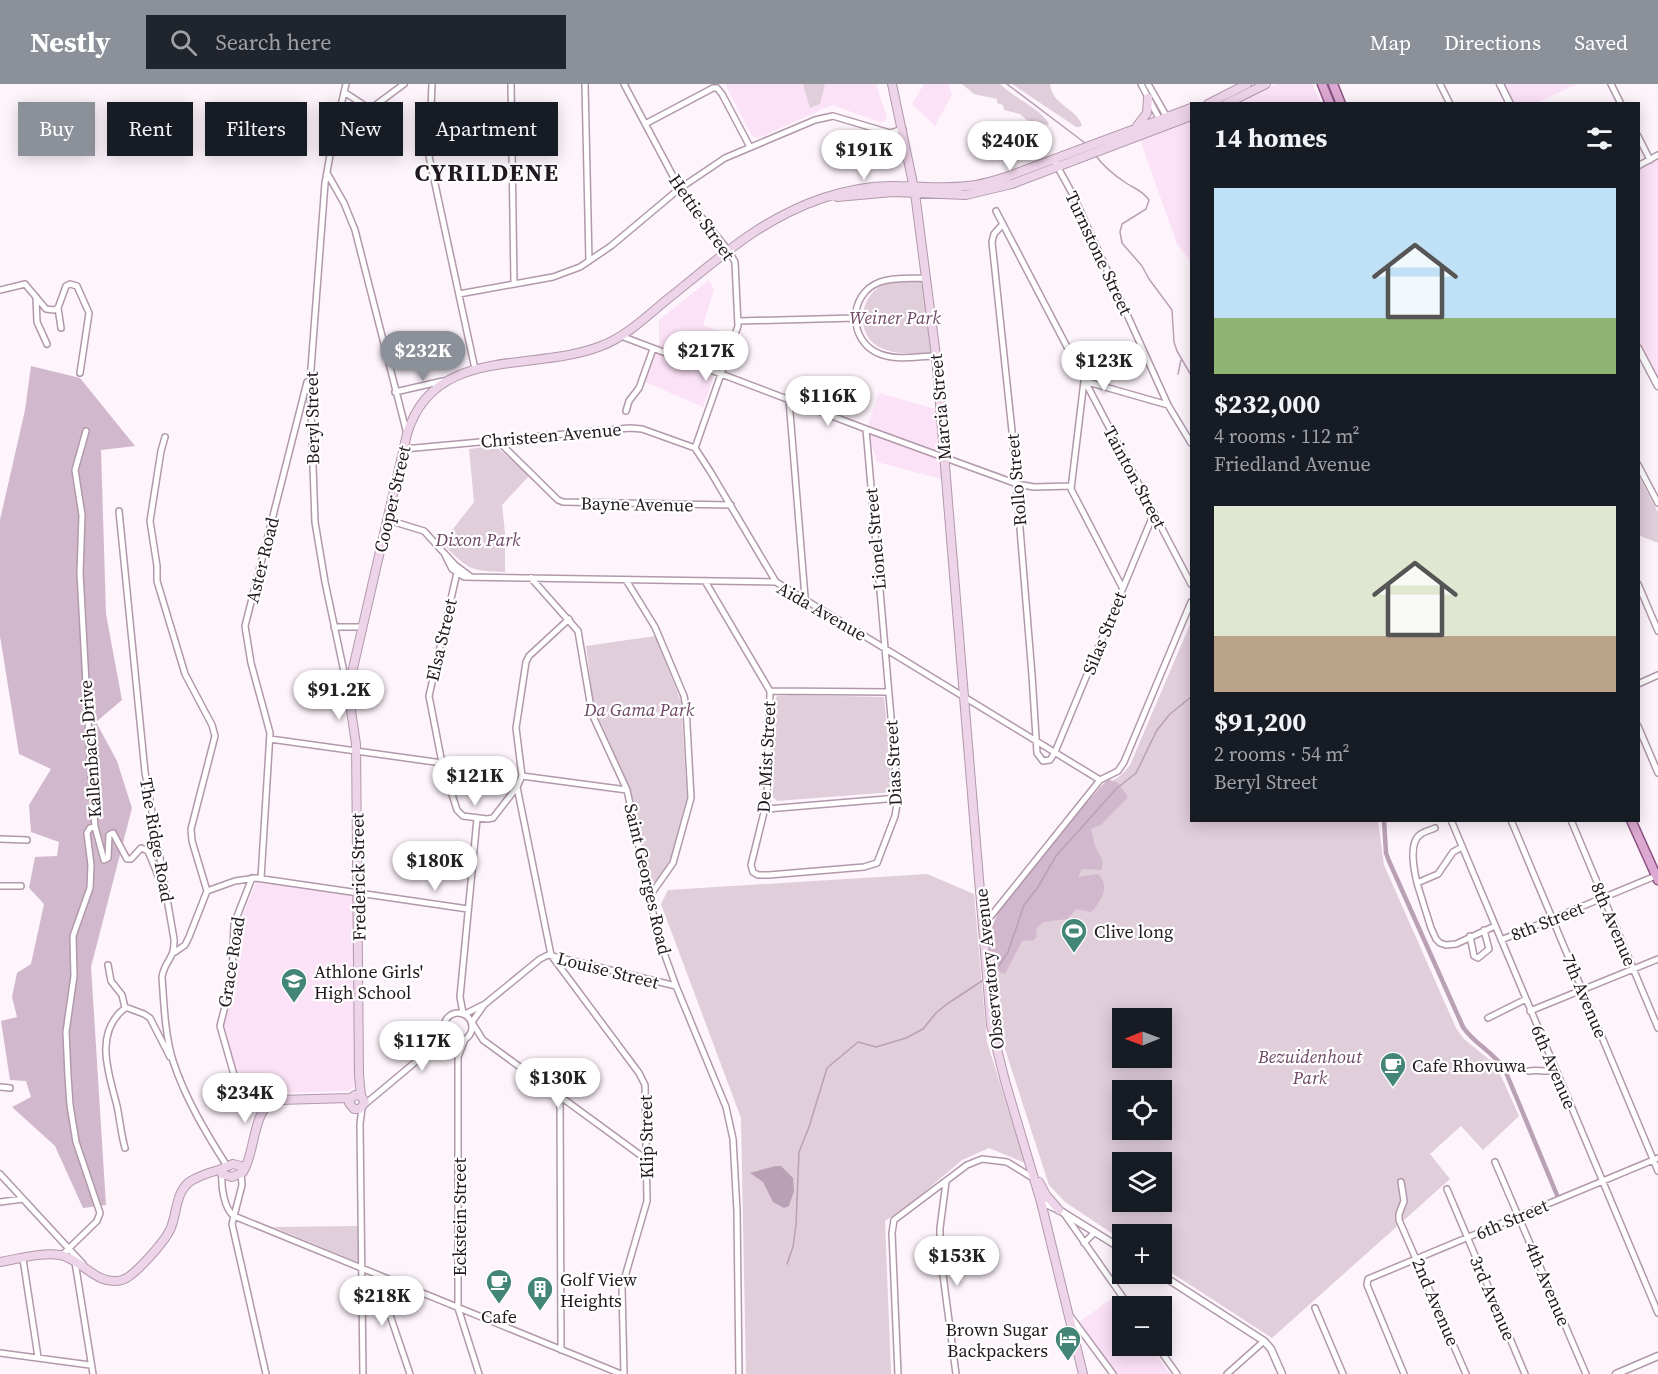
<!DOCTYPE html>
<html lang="en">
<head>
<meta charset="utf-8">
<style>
  :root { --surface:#171b24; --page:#20242c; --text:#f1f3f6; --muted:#9ea1a6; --accent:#8c9099 }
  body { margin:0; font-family:"Source Serif 4",serif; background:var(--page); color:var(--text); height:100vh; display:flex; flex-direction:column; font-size:22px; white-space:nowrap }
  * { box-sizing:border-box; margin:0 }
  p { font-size:20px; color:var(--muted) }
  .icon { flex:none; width:33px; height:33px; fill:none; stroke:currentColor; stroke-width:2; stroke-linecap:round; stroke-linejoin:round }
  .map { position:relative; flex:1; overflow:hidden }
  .drawer { position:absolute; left:1190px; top:18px; width:450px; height:720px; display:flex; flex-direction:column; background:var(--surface); border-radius:0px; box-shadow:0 3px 15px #0003 }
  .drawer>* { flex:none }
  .banner { position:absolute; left:18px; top:18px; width:570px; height:54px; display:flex; gap:12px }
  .needle { width:39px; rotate:269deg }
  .buttons { position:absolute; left:1112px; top:924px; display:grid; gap:12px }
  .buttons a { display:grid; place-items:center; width:60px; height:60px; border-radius:0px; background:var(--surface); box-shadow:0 3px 15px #0003; font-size:30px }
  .price { position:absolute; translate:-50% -51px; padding:0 14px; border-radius:21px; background:#fff; color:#222; font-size:20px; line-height:39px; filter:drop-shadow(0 2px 3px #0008) }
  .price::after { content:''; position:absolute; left:50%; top:36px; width:18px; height:14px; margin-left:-9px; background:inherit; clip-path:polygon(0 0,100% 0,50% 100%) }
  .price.selected { background:var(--accent); color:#fff }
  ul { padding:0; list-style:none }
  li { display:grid; align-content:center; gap:12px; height:318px; padding:0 24px }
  li span { display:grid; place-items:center; height:186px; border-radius:0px; color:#555 }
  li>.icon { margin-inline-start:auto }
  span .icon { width:108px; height:108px; fill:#fffc; stroke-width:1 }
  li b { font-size:26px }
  h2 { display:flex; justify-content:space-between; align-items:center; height:72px; padding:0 24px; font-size:26px }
  .pill { padding:0 21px; border-radius:0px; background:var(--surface); box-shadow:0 3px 15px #0003; font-size:21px; line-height:54px }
  .pill.selected { background:var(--accent); color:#fff }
  header { display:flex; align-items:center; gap:36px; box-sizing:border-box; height:84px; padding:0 30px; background:var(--accent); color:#fff }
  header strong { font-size:28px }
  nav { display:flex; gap:33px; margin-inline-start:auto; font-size:21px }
  .search { width:420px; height:54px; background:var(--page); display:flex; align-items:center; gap:15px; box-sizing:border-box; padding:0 21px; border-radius:0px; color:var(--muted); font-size:22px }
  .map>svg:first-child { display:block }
</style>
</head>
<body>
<header>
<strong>Nestly</strong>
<div class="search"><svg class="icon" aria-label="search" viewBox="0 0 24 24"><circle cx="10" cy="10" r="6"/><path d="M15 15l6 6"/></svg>Search here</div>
<nav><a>Map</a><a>Directions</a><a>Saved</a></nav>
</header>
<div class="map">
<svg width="1658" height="1290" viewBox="0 0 1658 1290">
  <rect width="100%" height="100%" fill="#fef4fc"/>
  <path fill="#fce2f6" d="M725,0H876L887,34L882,39L832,21L758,54L752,52Z
    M924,0H949L952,11L935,42L912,20Z
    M1277,0H1312L1321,19L1229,20Z
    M1504,0H1577L1537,19L1514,20Z
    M1191,35V178L1177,160L1140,56Z
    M1658,71V299L1638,262V81Z
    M709,196L714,206L703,241L728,251L703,323L645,298L659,259V236Z
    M879,309L939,326L941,395L877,378L867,344Z
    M257,796L356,810L361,999L348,1007L282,1009L265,1015L236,990L222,943L235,898L237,845Z
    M1114,1213L1122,1224V1262H1149L1170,1290H1117L1079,1238Z"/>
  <path fill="#e0cedb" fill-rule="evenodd" d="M803,0H825L820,20L810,24Z
    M962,0H1000C1014,14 1040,24 1049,40L1047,41L1030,39L1020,30L1004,26L1003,21L997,19V15L974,10Z
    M1012,0H1050C1052,21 1075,23 1082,41L1080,43H1076Z
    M925,196L933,269C918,269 900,271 886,266C855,257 856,214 883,201C894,195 912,197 925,196Z
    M492,362L499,365L529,392L502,421L505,449V488C469,487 468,485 442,459L474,418L469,365Z
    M1638,391L1658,428V459L1638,451Z
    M1191,538V736L1378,737L1384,781L1456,944L1464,955L1496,981L1519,1032L1483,1066L1461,1042L1430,1070L1450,1095L1272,1254L1161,1182V1150H1122V1156L1065,1118L1049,1101L1004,962L993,840L1101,702C1114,697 1122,692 1130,681ZM1122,934H1161V974H1122ZM1122,1006H1161V1046H1122ZM1122,1078H1161V1118H1122Z
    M655,552L681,617L687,715L670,778L656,797L650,799L629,702L594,624L586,562Z
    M792,611L884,613L893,708L777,717L773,713L774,617L777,612Z
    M927,790L974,810L987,958L1025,1079L989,1064L962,1076L915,1116L885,1137L891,1290H746L741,1034L661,820L668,806Z
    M360,1142V1179L273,1143Z"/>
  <path fill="#d2b8cc" d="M31,282L80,294L135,362L101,366L106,530L122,616L96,638L117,677L132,724L91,883L106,1121L83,1124L55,1062L12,1023L31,1013L26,997L10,996L1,937L17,933L12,913L17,889L31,880L44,820L29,804L35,773L57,772L59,758L31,748L29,721L51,685L19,670L0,552V436L25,326Z
    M1108,695L1118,699L1128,713L1102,740L1091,745C1093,751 1093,756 1095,761C1098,771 1106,775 1101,786L1082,785L1078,793L1098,790C1111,802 1101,818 1091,828L1077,825L1067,835L1043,838L1036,845L1037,852L1034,856L1022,857L1005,890L1001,889L994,881L987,855L1003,816L1066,741Z"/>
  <path fill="#baa0b4" d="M775,1082H781L793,1094L794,1107L789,1122L784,1124L773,1118L763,1098L750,1089Z"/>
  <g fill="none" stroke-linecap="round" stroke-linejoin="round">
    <path stroke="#baa0b4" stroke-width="1.5" d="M1007,0L1085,59
      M1096,72C1104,83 1114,91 1126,99C1135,105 1142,106 1149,116L1146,125L1122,140L1120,148L1122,159L1142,182L1149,195L1172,226L1174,258L1177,267L1191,291
      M1178,290L1181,276
      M999,882L1008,868L1024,821L1038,803L1056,772L1116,705L1136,689L1157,646L1170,630L1191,613
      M787,1180L793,1163L796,1141L799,1068L809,1043L827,984L858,958L876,963L906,954L923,945L936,929L947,920L985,895"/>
    <path stroke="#baa0b4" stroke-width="4.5" d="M1384,736L1386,769L1389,777L1463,943C1474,960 1494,968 1505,986L1557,1111"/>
    <g stroke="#b199ab" stroke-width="8">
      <path id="minor" d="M346,0L332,60L325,99L310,298L315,438L325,498L347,602
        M432,0L429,72L475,285
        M511,0L514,200
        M585,0L589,177
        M624,0L682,109L728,166L735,178L738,242L695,364
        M1141,0L1161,38
        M1148,0L1168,35
        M1440,0L1450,20
        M1611,0L1621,20
        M344,8L370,25
        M645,40L713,4H717L722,10L750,63
        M334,52L404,0
        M1638,52L1650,76
        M1056,80L1073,111L1168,321L1191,359
        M1638,82L1658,71
        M327,89L344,119L355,146L407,350
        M996,127L1191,500
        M1003,140L994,150L992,158L1012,347L1032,591L1037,669L1043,677L1050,676L1055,668L1154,429
        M926,194C911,195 894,193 880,198C847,210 848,258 880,270C897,277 919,272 936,272
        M0,206L25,200L46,225L54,226L58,224L66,202L70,200L77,202L89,229L80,289
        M459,210L553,193L580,183L611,162L679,105L725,74L815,36L833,32L890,49L903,45
        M36,213L37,238L47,260
        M58,224L61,244
        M739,237L855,234
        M621,252L866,345L1017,400L1034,403L1071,402
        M395,308L443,297
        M789,316L805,513
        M626,327L629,317L639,304L653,265
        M86,347L75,386L82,431L80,489L91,691L95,743L104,776L108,774L109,751L113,749L127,775H131L141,764L148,767L162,801
        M165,353L161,367L150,437L157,482V497L185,590L212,641L215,652L191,745L192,757L207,807L189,853L185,861L175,868
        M497,356L558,416L563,418L731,421
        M695,364L710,387L776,498
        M404,365L630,344L642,345L695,364
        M1638,381L1658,419
        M119,427L145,688L174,855C175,876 165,875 162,893C164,921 165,951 173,977C185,1014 206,1049 227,1082
        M388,436L424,447L455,481L471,493
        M445,471L452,485L464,493L776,498L1100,696
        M458,484L429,612L442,679L457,726L463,732L487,735L493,734L517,703L522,692L516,644L526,578L529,572L569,535
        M531,494L578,547L592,630L627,706L658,852L676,902L726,1023L733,1055L737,1127L739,1290
        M626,496L655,543L684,612L686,623L691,714L673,779L649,813
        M705,497L770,607L767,716L751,781L753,788L758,791H769L864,783L877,779L895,732L898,714L866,345
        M1638,500L1658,547
        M1122,503L1071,405L1084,297L1168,321
        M334,543H363
        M1638,600L1658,591
        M770,607L888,608
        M1638,642L1658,689
        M270,655L442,679
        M522,692L627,706
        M1100,696L1118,687L1124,678L1191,518
        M517,703L551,871L639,989L645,1001L647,1117L622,1203L624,1290
        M767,725L898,714
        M1451,736L1658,1229
        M1511,736L1658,1087
        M1571,736L1658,944
        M0,755L27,756
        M1462,763L1453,768L1438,790L1417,799L1431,844L1436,855L1440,859L1446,861L1456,860L1495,842
        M252,794L234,840L232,895L220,942L234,991L266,1021
        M261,794L270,649L251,579L245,542L307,298H310
        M1417,799C1414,786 1408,758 1421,750C1425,747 1431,746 1435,744
        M0,802H21
        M207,807L235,797L256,794L468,825
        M983,842L1100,696
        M1470,852L1474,872L1478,874L1489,865L1484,846
        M1501,856L1658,791
        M108,881L111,897L122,911L125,924
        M1530,927L1658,875
        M444 943a14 14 0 1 1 28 0a14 14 0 1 1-28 0Z
        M463,929L460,913L477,735
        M465,930L485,920L540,875L548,871L676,902
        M1488,934L1526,915
        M472,938L484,921
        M473,940L483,956L647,1076
        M453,956L458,973V1224L479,1290
        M432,964L444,945
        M458,973L465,955
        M1529,987C1539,985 1545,989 1555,986
        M0,1003L10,1004
        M560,1012L561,1266
        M364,1021L431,965L451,955
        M362,1024L360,1040L363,1290
        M125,1064C121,1050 120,1036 117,1022C109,990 93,949 125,924H128L144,930L150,934L170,973
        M1495,1078L1586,1290
        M0,1090L83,1180
        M222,1090C221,1102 224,1125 234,1132L621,1290
        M241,1090L242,1101L232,1140L266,1290
        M946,1098L940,1144V1168L956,1290
        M1401,1098L1404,1117L1399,1130V1136L1466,1290
        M1447,1105L1525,1290
        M0,1118L23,1115
        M1063,1128L1129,1222
        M1084,1159L1095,1148
        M62,1171L97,1137L100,1129L76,1058L70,1021L68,992L66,948L74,892L73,852L90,804L91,781L87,749L90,744L95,743
        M23,1175L38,1273
        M75,1178L93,1290
        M376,1190L410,1290
        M1315,1224L1343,1290
        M1071,1233L1113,1290
        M1157,1262L1177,1290
        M0,1269L90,1281
        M898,1290L892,1149L894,1136L967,1081L982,1075L1007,1078L1033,1094
        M1227,1290L1264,1257
        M1404,1290L1367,1201L1368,1195L1658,1074"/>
    </g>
    <g stroke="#b199ab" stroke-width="9">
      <path id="tertiary" d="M1500,0L1510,20
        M1638,264L1658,302
        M1041,1118L1059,1126L1122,1165
        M1160,1190L1264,1257L1271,1265L1282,1290
        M1616,1290L1658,1272"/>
    </g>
    <g stroke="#b199ab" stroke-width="10">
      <path id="secondary" d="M892,0L915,109L936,272L991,941L1005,997L1041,1118L1083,1290
        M1208,20L1247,0
        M1226,20L1266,0
        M1137,42L1147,29L1148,14
        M837,113L893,108L966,111L1012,100L1191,32
        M361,1012L355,1011L351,1014L349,1019L354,1025H360L365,1018L361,1012L359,991L356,660L348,606L407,350C434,260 533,289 601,262C625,253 645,234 664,218C716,177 758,136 823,114C847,106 872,101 898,102C921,102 944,105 967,102C980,101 993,97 1006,93L1191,24
        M233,1080L241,1082L243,1088L232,1093L222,1090L223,1084Z
        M243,1088C256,1069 252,1020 278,1016L351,1014
        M1039,1098L1046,1111L1059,1126
        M0,1178C18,1175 41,1168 60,1171C82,1175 97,1203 122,1196C134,1193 164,1158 170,1146C177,1131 175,1111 188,1099C197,1092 211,1088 222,1085"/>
    </g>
    <g stroke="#8c5282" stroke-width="11">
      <path id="primary" d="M1322,0L1330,20
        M1333,0L1341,20
        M1631,736L1658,796"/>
    </g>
    <use href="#minor" stroke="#fff" stroke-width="5"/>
    <use href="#tertiary" stroke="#fff" stroke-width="6"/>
    <use href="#secondary" stroke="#eed4e9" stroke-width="8"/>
    <use href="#primary" stroke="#dca9d3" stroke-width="8"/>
  </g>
  <defs>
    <g id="stadium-pin" transform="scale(1.35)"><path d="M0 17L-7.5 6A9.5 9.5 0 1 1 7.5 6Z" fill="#438678" stroke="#fff"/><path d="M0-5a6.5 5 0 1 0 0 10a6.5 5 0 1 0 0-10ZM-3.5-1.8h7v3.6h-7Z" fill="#fff"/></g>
    <g id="school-pin" transform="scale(1.35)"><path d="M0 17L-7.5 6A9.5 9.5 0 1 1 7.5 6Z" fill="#438678" stroke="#fff"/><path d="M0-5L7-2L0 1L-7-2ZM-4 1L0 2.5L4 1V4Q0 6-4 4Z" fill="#fff"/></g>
    <g id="cafe-pin" transform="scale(1.35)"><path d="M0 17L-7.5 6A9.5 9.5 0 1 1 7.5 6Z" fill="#438678" stroke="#fff"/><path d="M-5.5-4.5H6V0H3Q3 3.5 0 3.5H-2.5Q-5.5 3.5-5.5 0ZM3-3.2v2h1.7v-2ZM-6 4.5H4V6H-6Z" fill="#fff"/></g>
    <g id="building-pin" transform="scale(1.35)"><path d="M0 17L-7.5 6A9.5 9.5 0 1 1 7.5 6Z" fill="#438678" stroke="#fff"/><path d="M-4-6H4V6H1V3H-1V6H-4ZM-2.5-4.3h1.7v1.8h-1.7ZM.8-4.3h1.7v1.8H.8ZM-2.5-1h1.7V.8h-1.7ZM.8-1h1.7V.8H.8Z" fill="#fff"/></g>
    <g id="hotel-pin" transform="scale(1.35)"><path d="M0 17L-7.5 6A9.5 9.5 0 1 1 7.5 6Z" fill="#438678" stroke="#fff"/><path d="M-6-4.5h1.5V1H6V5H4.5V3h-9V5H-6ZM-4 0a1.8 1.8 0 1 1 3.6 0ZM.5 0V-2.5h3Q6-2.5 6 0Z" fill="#fff"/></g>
  </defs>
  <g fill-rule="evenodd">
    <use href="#stadium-pin" x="1074" y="847"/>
    <use href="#school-pin" x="294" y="897"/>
    <use href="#cafe-pin" x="1393" y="981"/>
    <use href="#cafe-pin" x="499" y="1198"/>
    <use href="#building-pin" x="540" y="1205"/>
    <use href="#hotel-pin" x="1068" y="1255"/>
  </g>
  <g text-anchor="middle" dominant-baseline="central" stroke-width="4.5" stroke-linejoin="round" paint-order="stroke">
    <g font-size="18" fill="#221920" stroke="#fff">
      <text transform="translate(702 133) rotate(55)">Hettie Street</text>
      <text transform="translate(1099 169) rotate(65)">Turnstone Street</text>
      <text transform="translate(940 323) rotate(-95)">Marcia Street</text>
      <text transform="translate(312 334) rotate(-91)">Beryl Street</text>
      <text transform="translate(551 351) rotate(-5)">Christeen Avenue</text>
      <text transform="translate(1135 393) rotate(62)">Tainton Street</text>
      <text transform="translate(1016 396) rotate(-95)">Rollo Street</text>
      <text transform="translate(392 415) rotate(-77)">Cooper Street</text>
      <text transform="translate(637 420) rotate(1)">Bayne Avenue</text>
      <text transform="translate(875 455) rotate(-95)">Lionel Street</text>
      <text transform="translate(262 476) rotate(-76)">Aster Road</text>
      <text transform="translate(822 527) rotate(30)">Aida Avenue</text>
      <text transform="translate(1104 549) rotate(-68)">Silas Street</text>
      <text transform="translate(441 556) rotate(-77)">Elsa Street</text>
      <text transform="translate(90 665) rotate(-94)">Kallenbach Drive</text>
      <text transform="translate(766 673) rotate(-87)">De Mist Street</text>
      <text transform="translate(893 679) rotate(-93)">Dias Street</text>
      <text transform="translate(157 756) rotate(80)">The Ridge Road</text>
      <text transform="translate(358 793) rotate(-91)">Frederick Street</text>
      <text transform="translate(648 795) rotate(77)">Saint Georges Road</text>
      <text transform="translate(1547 837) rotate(-22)">8th Street</text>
      <text transform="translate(1614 840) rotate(67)">8th Avenue</text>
      <text transform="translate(231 878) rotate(-81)">Grace Road</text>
      <text transform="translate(989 885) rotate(-96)">Observatory Avenue</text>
      <text transform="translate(608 886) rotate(14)">Louise Street</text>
      <text transform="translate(1585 912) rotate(67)">7th Avenue</text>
      <text transform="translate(1554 983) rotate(67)">6th Avenue</text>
      <text transform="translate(646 1053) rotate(-91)">Klip Street</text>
      <text transform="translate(459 1133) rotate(-90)">Eckstein Street</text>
      <text transform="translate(1512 1135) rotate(-23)">6th Street</text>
      <text transform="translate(1548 1200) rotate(67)">4th Avenue</text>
      <text transform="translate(1493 1214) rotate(67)">3rd Avenue</text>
      <text transform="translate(1436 1218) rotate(67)">2nd Avenue</text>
    </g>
    <g font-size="18" font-style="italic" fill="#6e4767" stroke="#fff">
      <text x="895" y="233">Weiner Park</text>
      <text x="478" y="455">Dixon Park</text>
      <text x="639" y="625">Da Gama Park</text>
      <text x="1310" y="972">Bezuidenhout<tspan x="1310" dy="21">Park</tspan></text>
    </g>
    <g font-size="18" fill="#221920" stroke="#fff" text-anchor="start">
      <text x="1094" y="847">Clive long</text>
      <text x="314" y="887">Athlone Girls'<tspan x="314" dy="21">High School</tspan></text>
      <text x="1412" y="981">Cafe Rhovuwa</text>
      <text x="560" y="1195">Golf View<tspan x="560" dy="21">Heights</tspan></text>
      <text x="499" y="1232" text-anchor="middle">Cafe</text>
      <text x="1048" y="1245" text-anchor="end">Brown Sugar<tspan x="1048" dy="21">Backpackers</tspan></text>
    </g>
    <g font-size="24" font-weight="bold" letter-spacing="1.5" fill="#221920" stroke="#fff">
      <text x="487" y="88">CYRILDENE</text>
    </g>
  </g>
</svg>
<div class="buttons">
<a><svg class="needle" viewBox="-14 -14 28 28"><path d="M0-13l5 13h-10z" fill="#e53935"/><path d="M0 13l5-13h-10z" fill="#9ea1a6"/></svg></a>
<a><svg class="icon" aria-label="locate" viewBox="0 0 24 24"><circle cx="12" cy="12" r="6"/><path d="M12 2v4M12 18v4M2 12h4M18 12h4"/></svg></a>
<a><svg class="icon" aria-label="layers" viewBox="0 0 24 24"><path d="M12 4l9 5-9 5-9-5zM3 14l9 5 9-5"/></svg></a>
<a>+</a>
<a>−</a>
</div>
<b class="price" style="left:1010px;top:88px">$240K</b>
<b class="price" style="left:864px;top:97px">$191K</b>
<b class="price selected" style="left:423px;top:298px">$232K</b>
<b class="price" style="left:706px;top:298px">$217K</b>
<b class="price" style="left:1104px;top:308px">$123K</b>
<b class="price" style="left:828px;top:343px">$116K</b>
<b class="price" style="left:339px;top:637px">$91.2K</b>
<b class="price" style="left:475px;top:723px">$121K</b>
<b class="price" style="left:435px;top:808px">$180K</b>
<b class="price" style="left:422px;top:988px">$117K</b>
<b class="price" style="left:558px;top:1025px">$130K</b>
<b class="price" style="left:245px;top:1040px">$234K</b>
<b class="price" style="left:957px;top:1203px">$153K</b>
<b class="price" style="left:382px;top:1243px">$218K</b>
<div class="banner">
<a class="pill selected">Buy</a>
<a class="pill">Rent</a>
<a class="pill">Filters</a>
<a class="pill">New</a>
<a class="pill">Apartment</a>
</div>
<section class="drawer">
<h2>14 homes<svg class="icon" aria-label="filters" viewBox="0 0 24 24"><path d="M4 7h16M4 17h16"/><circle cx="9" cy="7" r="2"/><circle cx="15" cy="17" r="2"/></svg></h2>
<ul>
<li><span style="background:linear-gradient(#bfe0f5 70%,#8fb573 0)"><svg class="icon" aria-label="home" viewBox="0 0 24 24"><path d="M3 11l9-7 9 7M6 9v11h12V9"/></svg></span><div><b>$232,000</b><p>4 rooms · 112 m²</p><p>Friedland Avenue</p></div></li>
<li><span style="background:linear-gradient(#dfe7d0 70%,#b9a48a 0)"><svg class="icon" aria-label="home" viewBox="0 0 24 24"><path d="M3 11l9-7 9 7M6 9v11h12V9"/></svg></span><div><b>$91,200</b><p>2 rooms · 54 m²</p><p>Beryl Street</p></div></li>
</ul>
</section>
</div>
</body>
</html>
